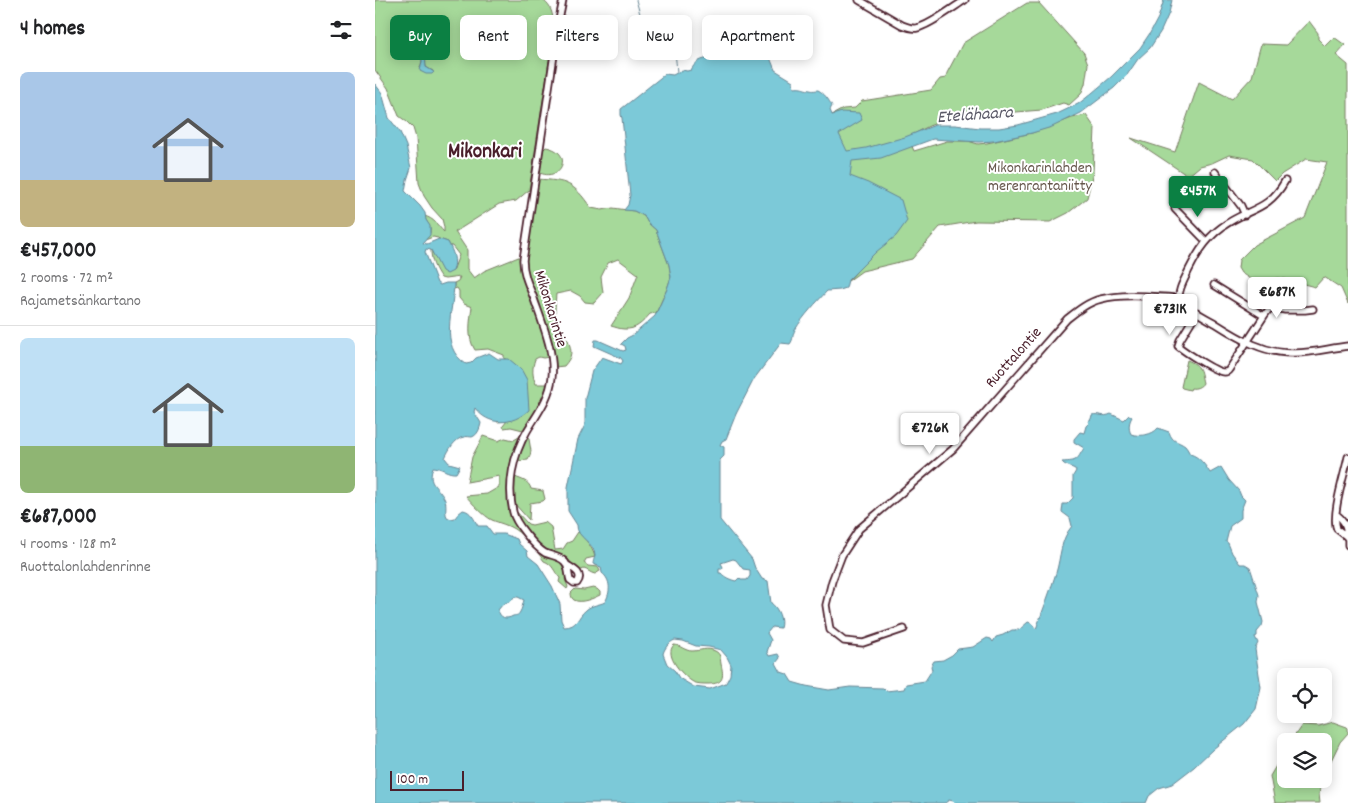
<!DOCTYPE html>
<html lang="en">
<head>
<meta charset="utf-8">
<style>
  :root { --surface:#fff; --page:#f2f2f2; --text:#202124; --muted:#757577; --line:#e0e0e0; --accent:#0b8043 }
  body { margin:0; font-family:Dekko,sans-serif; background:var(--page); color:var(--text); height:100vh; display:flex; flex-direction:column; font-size:19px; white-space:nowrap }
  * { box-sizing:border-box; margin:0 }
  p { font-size:16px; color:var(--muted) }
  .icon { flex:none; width:28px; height:28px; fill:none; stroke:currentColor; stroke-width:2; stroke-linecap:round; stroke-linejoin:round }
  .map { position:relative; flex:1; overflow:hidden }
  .sheet { display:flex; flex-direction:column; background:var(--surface); width:375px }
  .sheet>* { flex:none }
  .guide { position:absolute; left:15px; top:15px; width:475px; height:45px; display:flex; gap:10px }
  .tools { position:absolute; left:902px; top:668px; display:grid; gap:10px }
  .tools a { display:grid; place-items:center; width:55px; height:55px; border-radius:8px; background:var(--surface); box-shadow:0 2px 12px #0003; font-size:25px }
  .scale { position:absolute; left:15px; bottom:12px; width:74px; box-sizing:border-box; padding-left:5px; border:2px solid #4a1f2b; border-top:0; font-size:14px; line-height:18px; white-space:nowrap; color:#4a1f2b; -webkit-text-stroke:4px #fff; paint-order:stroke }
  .price { position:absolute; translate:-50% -42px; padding:0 11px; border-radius:5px; background:#fff; color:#222; font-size:16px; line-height:32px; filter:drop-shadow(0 1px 2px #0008) }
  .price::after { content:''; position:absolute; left:50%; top:30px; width:15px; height:11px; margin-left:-8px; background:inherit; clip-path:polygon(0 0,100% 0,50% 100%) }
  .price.active { background:var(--accent); color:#fff }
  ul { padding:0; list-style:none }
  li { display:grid; align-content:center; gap:10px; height:265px; padding:0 20px }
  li+li { border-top:1px solid var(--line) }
  li span { display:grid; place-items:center; height:155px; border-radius:8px; color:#555 }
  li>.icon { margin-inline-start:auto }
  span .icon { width:90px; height:90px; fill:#fffc; stroke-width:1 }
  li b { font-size:21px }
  h2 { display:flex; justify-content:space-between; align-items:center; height:60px; padding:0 20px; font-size:21px }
  .tag { padding:0 18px; border-radius:8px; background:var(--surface); box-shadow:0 2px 12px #0003; font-size:18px; line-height:45px }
  .tag.active { background:var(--accent); color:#fff }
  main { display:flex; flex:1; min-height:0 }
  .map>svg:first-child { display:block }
</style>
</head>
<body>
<main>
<section class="sheet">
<h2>4 homes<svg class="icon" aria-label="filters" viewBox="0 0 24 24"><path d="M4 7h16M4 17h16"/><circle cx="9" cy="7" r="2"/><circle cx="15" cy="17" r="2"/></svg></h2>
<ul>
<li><span style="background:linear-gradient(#a9c7e8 70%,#c2b280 0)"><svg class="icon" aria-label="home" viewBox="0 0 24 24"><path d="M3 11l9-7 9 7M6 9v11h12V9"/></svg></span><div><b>€457,000</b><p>2 rooms · 72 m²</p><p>Rajametsänkartano</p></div></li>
<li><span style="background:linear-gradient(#bfe0f5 70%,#8fb573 0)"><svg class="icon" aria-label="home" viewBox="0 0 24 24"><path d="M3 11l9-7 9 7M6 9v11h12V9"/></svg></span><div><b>€687,000</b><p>4 rooms · 128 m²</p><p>Ruottalonlahdenrinne</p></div></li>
</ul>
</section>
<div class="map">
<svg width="973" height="803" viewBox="0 0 973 803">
  <rect width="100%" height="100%" fill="#fff"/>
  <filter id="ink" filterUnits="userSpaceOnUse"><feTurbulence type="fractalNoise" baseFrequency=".02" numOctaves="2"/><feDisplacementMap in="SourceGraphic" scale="10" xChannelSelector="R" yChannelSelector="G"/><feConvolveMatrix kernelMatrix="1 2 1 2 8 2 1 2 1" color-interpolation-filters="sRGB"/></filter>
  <g filter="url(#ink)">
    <path fill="#a6d99a" stroke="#787c62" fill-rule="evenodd" d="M0,0H167C182,8 178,29 177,42L154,190L141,201L124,204L80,232L92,250V269L99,278L109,271L146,256L174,357L168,358L164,357L160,359C157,368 157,376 161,384H173L168,401L138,456L136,511L140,525L147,532L186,562L188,565L191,577L190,579L193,587L192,589L184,582L185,578C179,572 178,564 169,561C161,550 151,537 139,529C133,525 124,523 117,520C109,516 97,503 91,496L112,494L124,487V476L92,482L97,457L108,436L123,441L130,438L139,440L144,437L148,430L136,427L129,428L128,426L132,421L122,422L131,359H129V355L113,349L100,350C92,338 95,321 97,307L89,304L84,298V291L82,288L79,289V283L83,281L85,277L70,279L66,278C60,269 56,261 56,250L62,260L78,271L84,255L77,246H75L73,242L64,239L63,238L58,237L50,240C60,229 54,227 49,216C59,218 63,226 69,232V227L67,219L57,208L49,196L44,183L41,138L38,128L32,122L24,116L13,88L0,70ZM33,29L47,45L51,67L58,71L45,68L47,61L46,53C37,51 30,48 28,38Z
      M652,3H664L709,53L713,64L710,84L706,94L694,105L688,103L667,110L628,113L593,111L554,126L533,137L539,151L572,141H593L603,144L612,143L657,133L697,118L711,115L720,128L718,172L712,198L693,213L675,222L601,221L565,227L537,259L487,271L473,281L482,271L461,114L457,115L468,109L480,108L487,101L556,90L565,79L571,78L572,73L588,43Z
      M934,21L943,33V39L950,46L959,37L970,45L961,55L973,65V304L966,288L949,277L940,287L910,279L903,278L880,282L866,273L863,268L864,260L879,245L930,218L952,162L931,159L907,174L900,181L878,159L854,155L837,163L825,166L813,176L756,138L800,152L824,82L857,99L877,77L886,44L911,45Z
      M171,147C200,152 186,182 165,173L167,151Z
      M162,179C192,181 198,182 216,208L227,210L238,208L259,211L269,216L273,223L281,230L294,265L296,277L292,289L281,313L275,314C267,323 261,330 249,329C245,329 240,327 236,326L254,298L263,274L243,259L233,263L226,277L228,293L219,303L210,302L205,296L196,291L181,294C180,309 177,332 193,340C197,351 198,356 189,366L180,367L178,352L165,309L150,267Z
      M812,360C827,366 825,371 828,383C826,387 820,389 816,388L815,390L807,388L806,387Z
      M153,433L156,451L155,456L153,460L142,461L143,455Z
      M140,477C147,480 154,481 156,489L168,491L170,499L168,501L155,503L154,520L139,503Z
      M139,509L153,524L157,525L170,522L176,527L180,550L188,549L192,543L197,541L203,532C211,540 217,546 220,557L211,559L209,563L213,566L223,567L225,571L220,574C215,573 213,570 209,569L204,571C199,568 197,563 193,559C187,555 177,554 171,550C158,543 144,522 139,509Z
      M218,588L222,589L225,592V595C219,598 206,604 199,600C197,599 196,596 196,593L200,589L209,590Z
      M299,645C305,645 310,651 317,651C325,651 332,647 340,651C346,654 345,658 346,664C349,677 349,684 333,684C328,684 322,684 318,682C309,677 288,655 299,645Z
      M958,722L972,727L973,728V733L965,742L949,775V741H916L927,725L943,726Z
      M911,749V779H947L944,794L945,803H900L895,776Z"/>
    <path fill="#7bc9d8" stroke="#678593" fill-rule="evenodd" d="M789,0H797L794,13L786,31L775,48L763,59L752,75L739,88L706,113L677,127L657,133L619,141L604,142L558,139L506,158L477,161L475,176L493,183L526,200L532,221L521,236L501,252L473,280L471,288L465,290L452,291C441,303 429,315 420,330C417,335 419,339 415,344L406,343L379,379L361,414L351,439L347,441L345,445L349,447V456L345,460V520L377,559L380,568L387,579L393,581L396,603C403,608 408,620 405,628L397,627L392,633L396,640L392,652L394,656L403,654L405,658L401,663L406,672L412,674L417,682L431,686L454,690L475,687L508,688L511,691L529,689L531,684L550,681L557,670L556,666L559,661L568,660L577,655L583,649L598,647L612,638L616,639L618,642L621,637L628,635L637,630H644L653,622L656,623L661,629C668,610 675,592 681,573C686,557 685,540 697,526L695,518L687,512L688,504H692L698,498V476L701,471L700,469L689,464L687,462C703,461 701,461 709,448L699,442V439L705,432L709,433L711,426L714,423L713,421L716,419L717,415C724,413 728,418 736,414L749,420L754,415L757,417C754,422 753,428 756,434C764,437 778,435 783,428L794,432C798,443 802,440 810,446C812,448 814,452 815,454C825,457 830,465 835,473L846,467L854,480L864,491L866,496L870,500L866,510V518L855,526L851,542L853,543L857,553L865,564H870L875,567L884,595L883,602L888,622L887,626L882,632V636L880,637L883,643L880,649L881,656L886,687L881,709L869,724L838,749L819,767L797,784L784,788L774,796L771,803H580L578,801L574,800L570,803H0V84L7,93L14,118L25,132L31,146L36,168L32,180L30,191L45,206L50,213L51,220L55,226V235L48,243L52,244L64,239L73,242C78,252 82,260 78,271L72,274L67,271L56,250L51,249L50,252L62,283L65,285L71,283H79C79,310 63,346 91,364L96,363L101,358L114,353L123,359H134L146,369L152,380L154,410C137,426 113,426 100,408L99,412L106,423C105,428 103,435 97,437C96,437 91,436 89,437C80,438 73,451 70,458L74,463L85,466L81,473C73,474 66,467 58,467C52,485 62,485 69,498C73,505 69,511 72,517L76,519L80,518L83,514L88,510C96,511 99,519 103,526H112L118,534H129L142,539L144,544L152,551L153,556L163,564L177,586L185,604L186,620L189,627C203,627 202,617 211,610C216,605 224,605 230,602C236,592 236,580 227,573L226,567L218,564C218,562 219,559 220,556C220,542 201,538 202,525L193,511V487L203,439L210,425V398L217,371L227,357L246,364L248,361L246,358L219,346L220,340H223L248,351L251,350L250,346L246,344L252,338L258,335L280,316L292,289L296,277L294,265L281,230L273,223L269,216L259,211L249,210L253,205L255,195L247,118L246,115V109L290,74L298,75L307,70L312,71L316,70C324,56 331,61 343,55L346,57C347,44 342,18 361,21V23L355,30L354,60L367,38H376L385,42L394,55L400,70L418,81L419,88C428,87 427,89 435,90C438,91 441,90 443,90C449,93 454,100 457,106L455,110L457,115L467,112L484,113L487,120L464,134L472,151L491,148L530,137L560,125H580L605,128H624L643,125L682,114L703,104L711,98L736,77L765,48L775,33L783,18ZM358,559L361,560L368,569L375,570V576L372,580H366L364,578L361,581C356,580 349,577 346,573H344V569H347L348,567L346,563ZM139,597H143L149,600C148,603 147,609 145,612C143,616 142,615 138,616C131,620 125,618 123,610L128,604L136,601ZM300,640L308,641L321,646L334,647L346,650L352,657L356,665L355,675L351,683L335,689L319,687L304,678L300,671L292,664L288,654C289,649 294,642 300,640Z
      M31,29H33L34,31L36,32L50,50L51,67L59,72L57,74H51L45,71L47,61L46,53H41C31,43 25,47 31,29Z"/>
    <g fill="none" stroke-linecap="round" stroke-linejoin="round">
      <path stroke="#678593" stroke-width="1" d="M261,0L265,14L268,18L293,33C300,45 301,59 302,73"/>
      <g stroke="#4a1f2b" stroke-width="9">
        <path id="minor" d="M188,0L185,15L148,260C148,273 153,284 158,296C166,320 180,352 177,377C175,398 162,414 152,431C138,455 132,484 138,512C140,523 160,547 170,553C177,556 185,556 190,562C194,567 193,575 195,580L199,583H202C209,574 199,569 192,565
          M484,0L527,25C532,27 537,29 542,28C554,26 579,7 590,0
          M840,172L866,206L870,215
          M910,181C893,212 872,208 847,227C829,240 819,259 810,278C807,284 802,294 805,300C809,306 833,319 840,323C865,339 890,354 920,353C938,353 955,348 973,346
          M800,209L831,241
          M839,285L889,316
          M822,312L805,340L803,346C809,351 842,373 849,372C853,372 853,371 855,368L889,316L894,309L900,308L910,310H930L938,309
          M973,457C970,473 956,515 962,529L971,536L973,539V545
          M961,514C969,520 973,527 971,536
          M529,629L488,643L469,641L455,630L451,605L457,581L467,555L484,529L578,449L692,319C702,311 713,302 726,299C751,293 779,297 805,298"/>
      </g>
      <use href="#minor" stroke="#fff" stroke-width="5.5"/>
    </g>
  </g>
  <g text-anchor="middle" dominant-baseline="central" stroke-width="4" stroke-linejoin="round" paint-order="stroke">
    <g font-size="16" fill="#66574c" stroke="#fff">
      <text x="665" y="168">Mikonkarinlahden<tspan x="665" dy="18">merenrantaniitty</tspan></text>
    </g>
    <g font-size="16" fill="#4a1f2b" stroke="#fff">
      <text transform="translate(175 309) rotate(73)">Mikonkarintie</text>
      <text transform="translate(639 358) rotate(-48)">Ruottalontie</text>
    </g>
    <g font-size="18" font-style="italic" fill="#5b5a68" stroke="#fff">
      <text transform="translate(600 116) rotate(-4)">Etelähaara</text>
    </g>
    <g font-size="21" font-weight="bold" fill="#4a1f2b" stroke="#fff">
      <text x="110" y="153">Mikonkari</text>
    </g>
  </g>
</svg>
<div class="tools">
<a><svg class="icon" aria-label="locate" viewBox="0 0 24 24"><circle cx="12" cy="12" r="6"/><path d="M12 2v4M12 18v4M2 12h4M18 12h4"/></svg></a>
<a><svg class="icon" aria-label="layers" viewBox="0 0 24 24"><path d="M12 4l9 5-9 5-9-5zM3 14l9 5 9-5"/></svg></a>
</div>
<div class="scale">100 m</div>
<b class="price active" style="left:823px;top:218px">€457K</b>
<b class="price" style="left:902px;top:319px">€687K</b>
<b class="price" style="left:795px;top:336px">€731K</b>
<b class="price" style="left:555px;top:455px">€726K</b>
<div class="guide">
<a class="tag active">Buy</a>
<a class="tag">Rent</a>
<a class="tag">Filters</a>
<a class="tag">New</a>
<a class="tag">Apartment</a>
</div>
</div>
</main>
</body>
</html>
